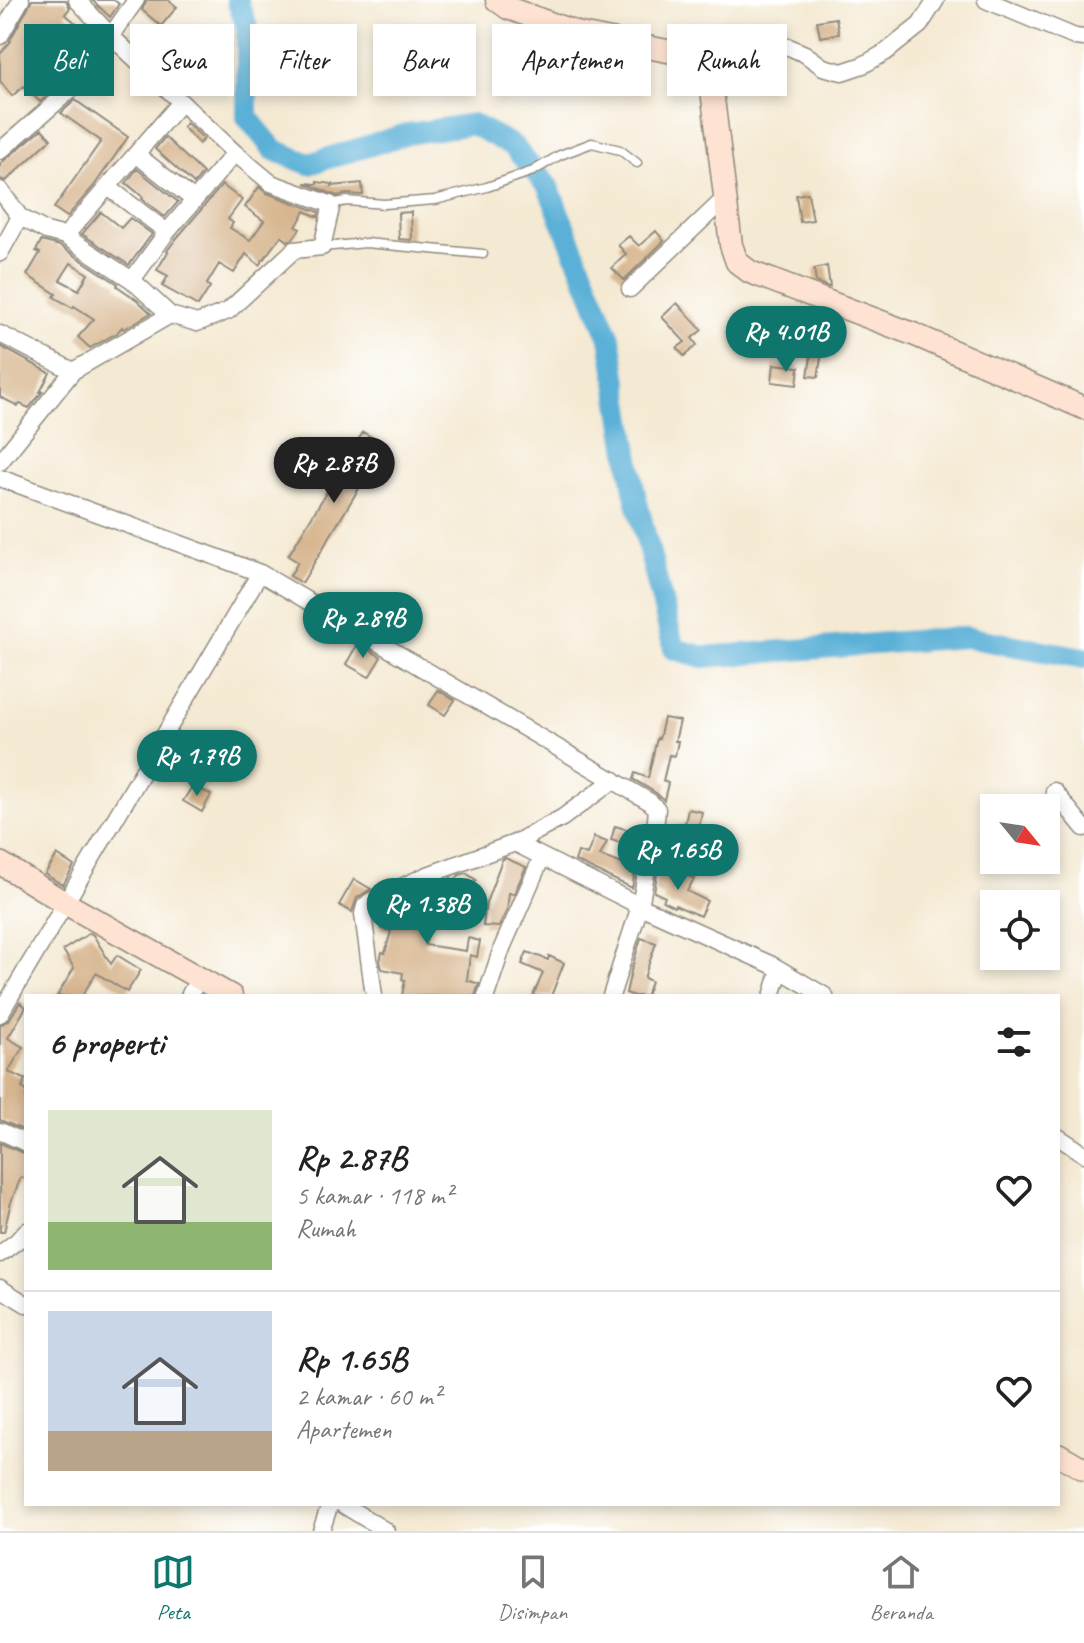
<!DOCTYPE html>
<html lang="id">
<head>
<meta charset="utf-8">
<style>
  :root { --surface:#fff; --page:#f6f6f6; --text:#222; --muted:#767676; --line:#e0e0e0; --accent:#0f766e }
  body { margin:0; font-family:Caveat,sans-serif; background:var(--page); color:var(--text); height:100vh; display:flex; flex-direction:column; font-size:30px; white-space:nowrap }
  * { box-sizing:border-box; margin:0 }
  p { font-size:26px; color:var(--muted) }
  .icon { flex:none; width:44px; height:44px; fill:none; stroke:currentColor; stroke-width:2; stroke-linecap:round; stroke-linejoin:round }
  .map { position:relative; flex:1; overflow:hidden }
  .sheet { position:absolute; left:24px; top:994px; width:1036px; height:512px; display:flex; flex-direction:column; background:var(--surface); border-radius:0px; box-shadow:0 4px 12px #0003 }
  .sheet>* { flex:none }
  .banner { position:absolute; left:24px; top:24px; width:1036px; height:72px; display:flex; gap:16px }
  .needle { width:52px; rotate:120deg }
  .buttons { position:absolute; left:980px; top:794px; display:grid; gap:16px }
  .buttons a { display:grid; place-items:center; width:80px; height:80px; border-radius:0px; background:var(--surface); box-shadow:0 4px 12px #0003; font-size:40px }
  .price { position:absolute; translate:-50% -68px; padding:0 18px; border-radius:28px; background:var(--accent); color:#fff; font-size:26px; line-height:52px; filter:drop-shadow(0 2px 4px #0008) }
  .price::after { content:''; position:absolute; left:50%; top:48px; width:24px; height:18px; margin-left:-12px; background:inherit; clip-path:polygon(0 0,100% 0,50% 100%) }
  .price.current { background:#222; color:#fff }
  ul { padding:0; list-style:none }
  li { display:flex; align-items:center; gap:24px; height:200px; padding:0 24px }
  li+li { border-top:2px solid var(--line) }
  li span { display:grid; place-items:center; flex:none; width:224px; height:160px; border-radius:0px; color:#555 }
  li>.icon { margin-inline-start:auto }
  span .icon { width:96px; height:96px; fill:#fffc; stroke-width:1 }
  li b { font-size:34px }
  h2 { display:flex; justify-content:space-between; align-items:center; height:96px; padding:0 24px; font-size:34px }
  .chip { padding:0 28px; border-radius:0px; background:var(--surface); box-shadow:0 4px 12px #0003; font-size:28px; line-height:72px }
  .chip.current { background:var(--accent); color:#fff }
  .dock { display:flex; justify-content:space-around; align-items:center; height:112px; border-top:2px solid var(--line); background:var(--surface); font-size:22px; color:var(--muted) }
  .dock a { display:grid; justify-items:center; gap:4px }
  .dock .current { color:var(--accent) }
  .map>svg:first-child { display:block }
</style>
</head>
<body>
<div class="map">
<svg width="1084" height="1531" viewBox="0 0 1084 1531">
  <rect width="100%" height="100%" fill="#fff"/>
  <filter id="ink" filterUnits="userSpaceOnUse"><feTurbulence type="fractalNoise" baseFrequency=".0125" numOctaves="2"/><feDisplacementMap in="SourceGraphic" scale="16" xChannelSelector="R" yChannelSelector="G"/><feConvolveMatrix kernelMatrix="1 2 1 2 8 2 1 2 1" color-interpolation-filters="sRGB"/></filter>
  <filter id="wash" filterUnits="userSpaceOnUse"><feTurbulence type="fractalNoise" baseFrequency=".006" numOctaves="4" result="noise"/><feDisplacementMap in="SourceGraphic" scale="32" xChannelSelector="R" yChannelSelector="G"/><feGaussianBlur stdDeviation="1.8" result="paint"/><feColorMatrix in="noise" values="0 0 0 0 0 0 0 0 0 0 0 0 0 0 0 0 0 1.4 0 .05"/><feComposite in="paint" operator="in"/></filter>
  <g filter="url(#wash)">
    <rect width="100%" height="100%" fill="#f4e9d2"/>
    <g fill="none" stroke-linecap="round" stroke-linejoin="round">
      <path stroke="#5ab0d7" stroke-width="22" d="M237,0L247,26V117L274,150L309,164L407,134L472,124L513,146L548,187L610,338L634,490L674,649L704,657L965,637L1084,658"/>
    </g>
    <g id="blocks">
      <path fill="#d7b68f" fill-rule="evenodd" d="M32,0H66L70,8L65,14L95,39L68,78L40,102L24,86L12,96L0,81V54L11,41L10,40Z
        M92,0H114L119,4L110,17Z
        M147,0H168L177,7L161,26L142,10Z
        M836,18L839,34L820,37L817,21Z
        M75,100L128,137L94,186L67,217L54,208L101,141L61,113Z
        M187,123L204,139L199,144L183,127Z
        M42,129L51,139L6,181L0,179V164Z
        M165,137L203,173L193,185L194,184L155,149Z
        M137,169L178,202L165,217L142,199L143,197L126,183Z
        M317,182L333,184L332,186L362,183L363,195L347,194L337,196L305,183L317,184Z
        M222,185L242,200L228,219L233,223L230,228L250,240L264,221L245,207L259,187L267,193L319,212L318,217L305,211L296,227L300,229L293,239L288,241L281,236L259,265L246,254L234,273L219,264L207,284L210,287L198,306L162,286L168,276L157,270L168,252L167,251L176,239Z
        M808,193L813,220L800,222L796,195Z
        M101,212L121,228L130,218L152,234L129,265L82,234Z
        M411,212L412,240L399,239L398,213Z
        M656,231L664,241L624,280L612,268L626,254L618,245L629,236L639,246Z
        M41,241L60,246L118,284L117,286L137,300L151,313L124,329L122,327L117,333L90,348L78,337L94,319L74,306L73,308L54,297L56,294L27,275L40,253L36,251ZM71,263L88,274L79,290L60,280Z
        M827,266L830,287H828L816,282L814,269Z
        M677,303L702,330L692,338L697,345L684,356L677,348L685,342L662,317Z
        M0,346L50,373L40,392H42L29,408L20,404L18,406L0,397Z
        M812,350L822,352L818,377L808,376Z
        M774,364L799,367L797,385L772,382Z
        M363,432L385,445L302,583L290,576L298,562L288,556Z
        M358,643L381,657L369,677L346,664Z
        M438,690L455,700L445,715L429,705Z
        M664,718L680,721L675,741H678L675,756L669,755L663,781L668,783L664,800L656,793L633,779L635,773L648,778L657,738L659,739Z
        M193,785L211,795L202,812L183,801Z
        M688,809L702,812L697,837L672,834L678,825L685,824Z
        M615,826L642,834L632,888L575,861L578,852L587,855L594,837L607,842L600,856L625,865L634,847L611,840Z
        M57,855L74,866L63,885L45,874Z
        M505,858L526,867L514,894L509,893L507,910L499,927L483,926L486,903L502,860Z
        M658,868L679,877L682,872L694,879L687,891L707,901L700,916L675,905L674,907L663,901L665,897L654,892Z
        M466,873L476,880L470,889L468,887L455,905L442,896L426,929L429,930L425,945L466,951L468,938L480,941L477,957L470,955L467,980L479,984L475,996H402L405,980L402,979L403,973L382,969L380,961L382,952L385,953L391,931L381,929L385,906L401,899L411,902L417,892L427,887L440,894L451,878L455,881L459,875Z
        M354,879L371,889L357,898L352,912L339,905Z
        M90,933L93,935L111,964L117,955L141,970L127,992L96,973L82,996H57L74,968L63,950Z
        M641,938L656,943L644,978L651,981L646,996H634L626,993L631,971Z
        M527,952L548,960L549,956L564,963L551,996H533L543,973L522,964Z
        M20,1002L26,1007L8,1038L23,1047L8,1072L25,1079L22,1088L26,1090V1131L0,1120V1025L9,1020Z
        M0,1143L26,1154V1179L21,1177L11,1202L4,1232H0Z"/>
    </g>
  </g>
  <g filter="url(#ink)">
    <use href="#blocks" fill-opacity="0" stroke="#908a7e" stroke-width="2"/>
    <g fill="none" stroke-linecap="round" stroke-linejoin="round">
      <g stroke="#908a7e" stroke-width="11">
        <path id="lane" d="M330,204L347,201L384,204L435,200L487,187L533,171L560,155L592,143L620,150L637,163
          M322,247L366,243L483,254"/>
      </g>
      <g stroke="#908a7e" stroke-width="19">
        <path id="street" d="M986,0L1075,37L1084,38
          M0,36L21,0
          M704,63L768,45L789,47L805,54L823,67L842,72L863,65L886,52L920,25L936,0
          M0,151L76,85L136,0
          M137,155L194,200
          M108,187L167,232
          M0,190L20,217L46,231L65,236L132,280L170,315L197,323L228,311L294,250L322,247L331,208L330,204L271,183L235,153L111,36L77,0
          M65,236L181,102
          M0,253L20,217
          M132,280L167,232L235,153
          M630,289L725,198
          M0,334L73,371
          M0,462L73,371L170,315
          M0,478L260,573L650,802L657,809L656,820L640,906L611,996
          M1054,791L1084,828
          M515,843L640,906L772,965L825,996
          M189,996L199,978
          M374,996L363,914L365,906L371,901L425,876L515,843L562,818L614,780
          M486,996L502,948L542,857
          M772,996L780,970
          M0,1014L260,573
          M0,1131L26,1143
          M1058,1137L1084,1154
          M0,1254L17,1241L26,1231
          M0,1288L26,1304
          M342,1504L386,1531
          M321,1531L330,1504"/>
      </g>
      <g stroke="#908a7e" stroke-width="25">
        <path id="secondary" d="M497,0L508,8L580,34L688,55L704,63L711,82L731,245L737,262L750,272L913,334L1084,408
          M0,863L65,903L231,996
          M1058,1454L1084,1469"/>
      </g>
      <use href="#lane" stroke="#fff" stroke-width="8"/>
      <use href="#street" stroke="#fff" stroke-width="16"/>
      <use href="#secondary" stroke="#fee3d2" stroke-width="22"/>
    </g>
  </g>
</svg>
<div class="buttons">
<a><svg class="needle" viewBox="-14 -14 28 28"><path d="M0-13l5 13h-10z" fill="#e53935"/><path d="M0 13l5-13h-10z" fill="#767676"/></svg></a>
<a><svg class="icon" aria-label="locate" viewBox="0 0 24 24"><circle cx="12" cy="12" r="6"/><path d="M12 2v4M12 18v4M2 12h4M18 12h4"/></svg></a>
</div>
<b class="price" style="left:786px;top:374px">Rp 4.01B</b>
<b class="price current" style="left:334px;top:505px">Rp 2.87B</b>
<b class="price" style="left:363px;top:660px">Rp 2.89B</b>
<b class="price" style="left:197px;top:798px">Rp 1.79B</b>
<b class="price" style="left:678px;top:892px">Rp 1.65B</b>
<b class="price" style="left:427px;top:946px">Rp 1.38B</b>
<div class="banner">
<a class="chip current">Beli</a>
<a class="chip">Sewa</a>
<a class="chip">Filter</a>
<a class="chip">Baru</a>
<a class="chip">Apartemen</a>
<a class="chip">Rumah</a>
</div>
<section class="sheet">
<h2>6 properti<svg class="icon" aria-label="filters" viewBox="0 0 24 24"><path d="M4 7h16M4 17h16"/><circle cx="9" cy="7" r="2"/><circle cx="15" cy="17" r="2"/></svg></h2>
<ul>
<li><span style="background:linear-gradient(#dfe7d0 70%,#8fb573 0)"><svg class="icon" aria-label="home" viewBox="0 0 24 24"><path d="M3 11l9-7 9 7M6 9v11h12V9"/></svg></span><div><b>Rp 2.87B</b><p>5 kamar · 118 m²</p><p>Rumah</p></div><svg class="icon" aria-label="heart" viewBox="0 0 24 24"><path d="M12 20l-8-8c-3-5 5-10 8-4 3-6 11-1 8 4z"/></svg></li>
<li><span style="background:linear-gradient(#c9d6e8 75%,#b9a48a 0)"><svg class="icon" aria-label="home" viewBox="0 0 24 24"><path d="M3 11l9-7 9 7M6 9v11h12V9"/></svg></span><div><b>Rp 1.65B</b><p>2 kamar · 60 m²</p><p>Apartemen</p></div><svg class="icon" aria-label="heart" viewBox="0 0 24 24"><path d="M12 20l-8-8c-3-5 5-10 8-4 3-6 11-1 8 4z"/></svg></li>
</ul>
</section>
</div>
<nav class="dock">
<a class="current"><svg class="icon" aria-label="map" viewBox="0 0 24 24"><path d="M3 6l6-2 6 2 6-2v14l-6 2-6-2-6 2zM9 4v14M15 6v14"/></svg>Peta</a>
<a><svg class="icon" aria-label="saved" viewBox="0 0 24 24"><path d="M7 4h10v16l-5-4-5 4z"/></svg>Disimpan</a>
<a><svg class="icon" aria-label="home" viewBox="0 0 24 24"><path d="M3 11l9-7 9 7M6 9v11h12V9"/></svg>Beranda</a>
</nav>
</body>
</html>
